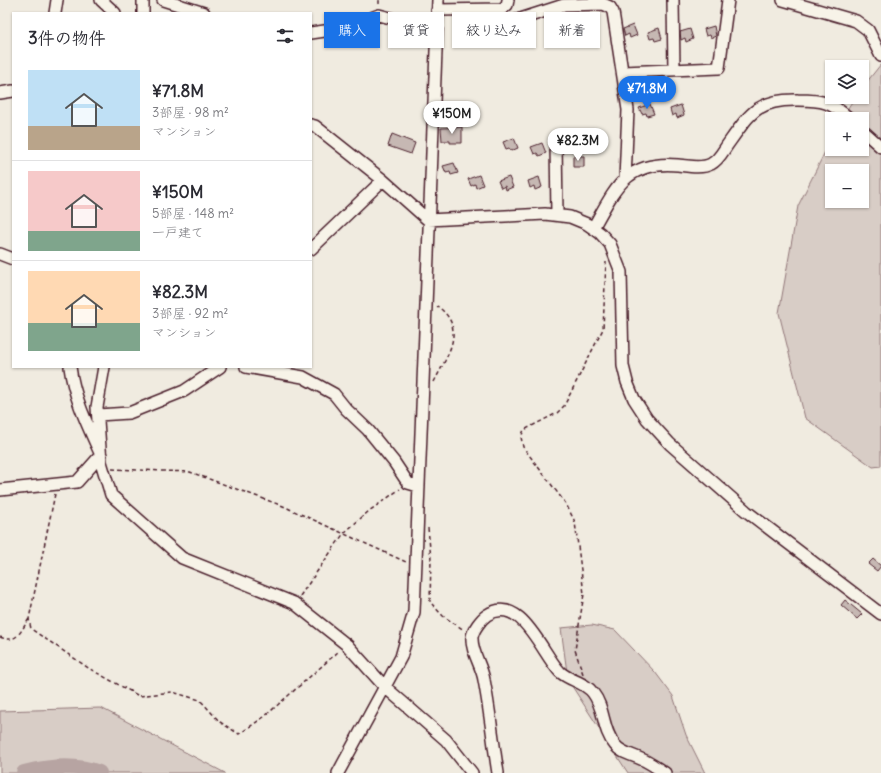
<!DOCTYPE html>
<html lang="ja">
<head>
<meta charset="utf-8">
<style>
  :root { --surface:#fff; --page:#f7f7f7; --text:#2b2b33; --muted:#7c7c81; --line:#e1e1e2; --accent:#1a73e8 }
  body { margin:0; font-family:Delius,"Klee One",sans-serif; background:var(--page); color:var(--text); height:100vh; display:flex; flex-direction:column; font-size:15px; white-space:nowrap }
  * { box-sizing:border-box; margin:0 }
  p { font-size:13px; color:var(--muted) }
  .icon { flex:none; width:22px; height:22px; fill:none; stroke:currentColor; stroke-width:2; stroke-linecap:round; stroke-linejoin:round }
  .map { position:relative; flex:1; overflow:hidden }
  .sheet { position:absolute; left:12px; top:12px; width:300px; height:356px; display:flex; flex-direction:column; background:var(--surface); border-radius:0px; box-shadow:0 1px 3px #0004 }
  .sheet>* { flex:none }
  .top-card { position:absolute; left:324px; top:12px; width:380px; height:36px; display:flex; gap:8px }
  .fabs { position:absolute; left:825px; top:60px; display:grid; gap:8px }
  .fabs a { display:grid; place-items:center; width:44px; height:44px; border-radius:0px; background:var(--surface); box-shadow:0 1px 3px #0004; font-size:20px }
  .price { position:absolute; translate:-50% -34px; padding:0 9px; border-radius:14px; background:#fff; color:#222; font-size:13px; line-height:26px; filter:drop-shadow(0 1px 2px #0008) }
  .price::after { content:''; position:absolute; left:50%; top:24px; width:12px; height:9px; margin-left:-6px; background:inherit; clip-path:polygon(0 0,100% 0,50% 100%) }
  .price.on { background:var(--accent); color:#fff }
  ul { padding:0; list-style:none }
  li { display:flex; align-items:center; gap:12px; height:100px; padding:0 16px }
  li+li { border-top:1px solid var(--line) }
  li span { display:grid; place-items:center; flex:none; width:112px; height:80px; border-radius:0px; color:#555 }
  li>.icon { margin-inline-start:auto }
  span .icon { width:48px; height:48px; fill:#fffc; stroke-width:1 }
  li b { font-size:17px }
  h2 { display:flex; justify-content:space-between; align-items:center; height:48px; padding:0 16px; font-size:17px }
  .chip { padding:0 14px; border-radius:0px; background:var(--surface); box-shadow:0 1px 3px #0004; font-size:14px; line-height:36px }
  .chip.on { background:var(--accent); color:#fff }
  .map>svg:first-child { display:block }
</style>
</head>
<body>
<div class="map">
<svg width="881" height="773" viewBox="0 0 881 773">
  <rect width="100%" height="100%" fill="#f0ebe0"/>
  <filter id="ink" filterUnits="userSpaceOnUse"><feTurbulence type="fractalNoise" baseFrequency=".025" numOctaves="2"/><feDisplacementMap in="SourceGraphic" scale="8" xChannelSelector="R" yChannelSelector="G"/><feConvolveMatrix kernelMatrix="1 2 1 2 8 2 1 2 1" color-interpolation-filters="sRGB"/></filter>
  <g filter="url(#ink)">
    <path fill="#d8cdc6" stroke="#917678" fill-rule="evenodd" d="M881,64V466L873,467L805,418L779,313L798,206L832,138V149H862V119H841L855,97H862V88ZM832,171H862V201H832Z
      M592,625L615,630L655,672L673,696L686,735L705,773H628L568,680L561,628Z
      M101,708L225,773H0V711Z"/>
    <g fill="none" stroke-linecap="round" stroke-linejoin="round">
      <path stroke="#b7a4a2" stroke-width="16" d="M24,773C48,767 76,764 99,773"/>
    </g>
    <path fill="#c6b8b3" stroke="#4a1f2b" d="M478,25L482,36L475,38L474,35L470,36L467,29Z
      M633,25L637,35L630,38L629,34L625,36L623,29Z
      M714,26L716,36L711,38L710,35L706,36L704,29Z
      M517,28L520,39L513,41L512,38L508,39L506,32Z
      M659,28L662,39L655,41L654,38L650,39L648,32Z
      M690,29L693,39L686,42L685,38L681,40L680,32Z
      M660,77H664L668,86L661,89L659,85L656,87L653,80Z
      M650,104L654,114L647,116L646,113L642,114L639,108Z
      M681,105L684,115L677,118L676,114L672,116L670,109Z
      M462,127V143H450V141H442L441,128Z
      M392,134L415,143L411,154L388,146Z
      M514,138L518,148L511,151L509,148L506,149L503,142Z
      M542,143L546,153L539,156L537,153L534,154L531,147Z
      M573,156H584V167H573Z
      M454,163L458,173L451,175L450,172L446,173L443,166Z
      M479,175L483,185L476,188L475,184L471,186L468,179Z
      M509,177L513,187L506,190L505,186L501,188L498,181Z
      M539,177L542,187L535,190L534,186L530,188L528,181Z
      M873,559L881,566L877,571L868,564Z
      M845,600L862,614L857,619L841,605Z"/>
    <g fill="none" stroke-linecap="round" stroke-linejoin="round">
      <g stroke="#4a1f2b" stroke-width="14">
        <path id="minor" d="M101,0L115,13
          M163,0L204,13
          M673,0L674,70
          M783,0L856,21L868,30L881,56
          M437,10L502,9L507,5L508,0
          M490,10V22L508,23L564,5L603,4L610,7L613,12L628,110L625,179
          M55,13L57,0
          M143,13V0
          M311,33L345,28L379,15L437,30
          M623,72L719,68L728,0
          M0,93L13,91
          M311,125L315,126L383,180L428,220L545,214L570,217L587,224L600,233L610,244L621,272L623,366L627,382L634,399L647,419L670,444L746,511L881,614
          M862,130L881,147
          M556,142L557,215
          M593,228C615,189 626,160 678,165C687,166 702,169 711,164C719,160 723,151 728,144C750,113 758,99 798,100C823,100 831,102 850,119
          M311,249L383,180
          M0,254L13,259
          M104,367L97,407L101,462L111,495L182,558L294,603L347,645L385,687L446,740L472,773
          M246,367L303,377L334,394L346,409L368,430L394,462L408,483L418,486
          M98,415L129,413L184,391L220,367
          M0,490L77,482L101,455C88,426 74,398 70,367
          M338,773L401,657L414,612L438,0
          M498,773C493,742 490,711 484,680C482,666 471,652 472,637C473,630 481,619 487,615C521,593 542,654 560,672C570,681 585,682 593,693C605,708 602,730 615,745C621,753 633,755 641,759C649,762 657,768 665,773"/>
      </g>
      <path stroke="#4a1f2b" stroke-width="1.5" stroke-dasharray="4 3" stroke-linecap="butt" d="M379,0V6
        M434,382C447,356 468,328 437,306
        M112,469L190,472L283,506L406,562
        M55,494L29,619L31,629L90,669L139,696L172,692L200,700L220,722L239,734L264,717L339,651
        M428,528L431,559L430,602L443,616L464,630
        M300,596L344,533L369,511L400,489
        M0,637C17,644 20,632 29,619
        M583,674L575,650L584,594L575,522L566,504L523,447L521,437L524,430L557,413L564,406L603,329L606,262"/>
      <use href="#minor" stroke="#f7f3e8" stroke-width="11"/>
    </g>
  </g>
</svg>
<div class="fabs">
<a><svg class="icon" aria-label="layers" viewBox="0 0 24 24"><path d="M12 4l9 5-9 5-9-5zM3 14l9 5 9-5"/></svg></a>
<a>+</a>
<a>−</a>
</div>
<b class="price on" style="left:647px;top:110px">¥71.8M</b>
<b class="price" style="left:452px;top:135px">¥150M</b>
<b class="price" style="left:578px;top:162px">¥82.3M</b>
<div class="top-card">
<a class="chip on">購入</a>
<a class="chip">賃貸</a>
<a class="chip">絞り込み</a>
<a class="chip">新着</a>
</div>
<section class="sheet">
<h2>3件の物件<svg class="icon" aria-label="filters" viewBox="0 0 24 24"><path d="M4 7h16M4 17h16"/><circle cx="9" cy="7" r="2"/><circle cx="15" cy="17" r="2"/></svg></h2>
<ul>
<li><span style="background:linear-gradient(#bfe0f5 70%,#b9a48a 0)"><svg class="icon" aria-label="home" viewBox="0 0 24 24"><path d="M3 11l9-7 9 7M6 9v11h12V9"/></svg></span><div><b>¥71.8M</b><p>3部屋 · 98 m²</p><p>マンション</p></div></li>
<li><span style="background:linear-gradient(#f6c9c9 75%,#7fa58c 0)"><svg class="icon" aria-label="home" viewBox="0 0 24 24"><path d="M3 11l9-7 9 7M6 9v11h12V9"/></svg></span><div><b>¥150M</b><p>5部屋 · 148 m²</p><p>一戸建て</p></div></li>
<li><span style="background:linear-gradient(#ffd9b3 65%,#7fa58c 0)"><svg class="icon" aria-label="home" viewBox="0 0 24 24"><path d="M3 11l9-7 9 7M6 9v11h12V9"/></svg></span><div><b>¥82.3M</b><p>3部屋 · 92 m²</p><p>マンション</p></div></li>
</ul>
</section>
</div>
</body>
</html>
